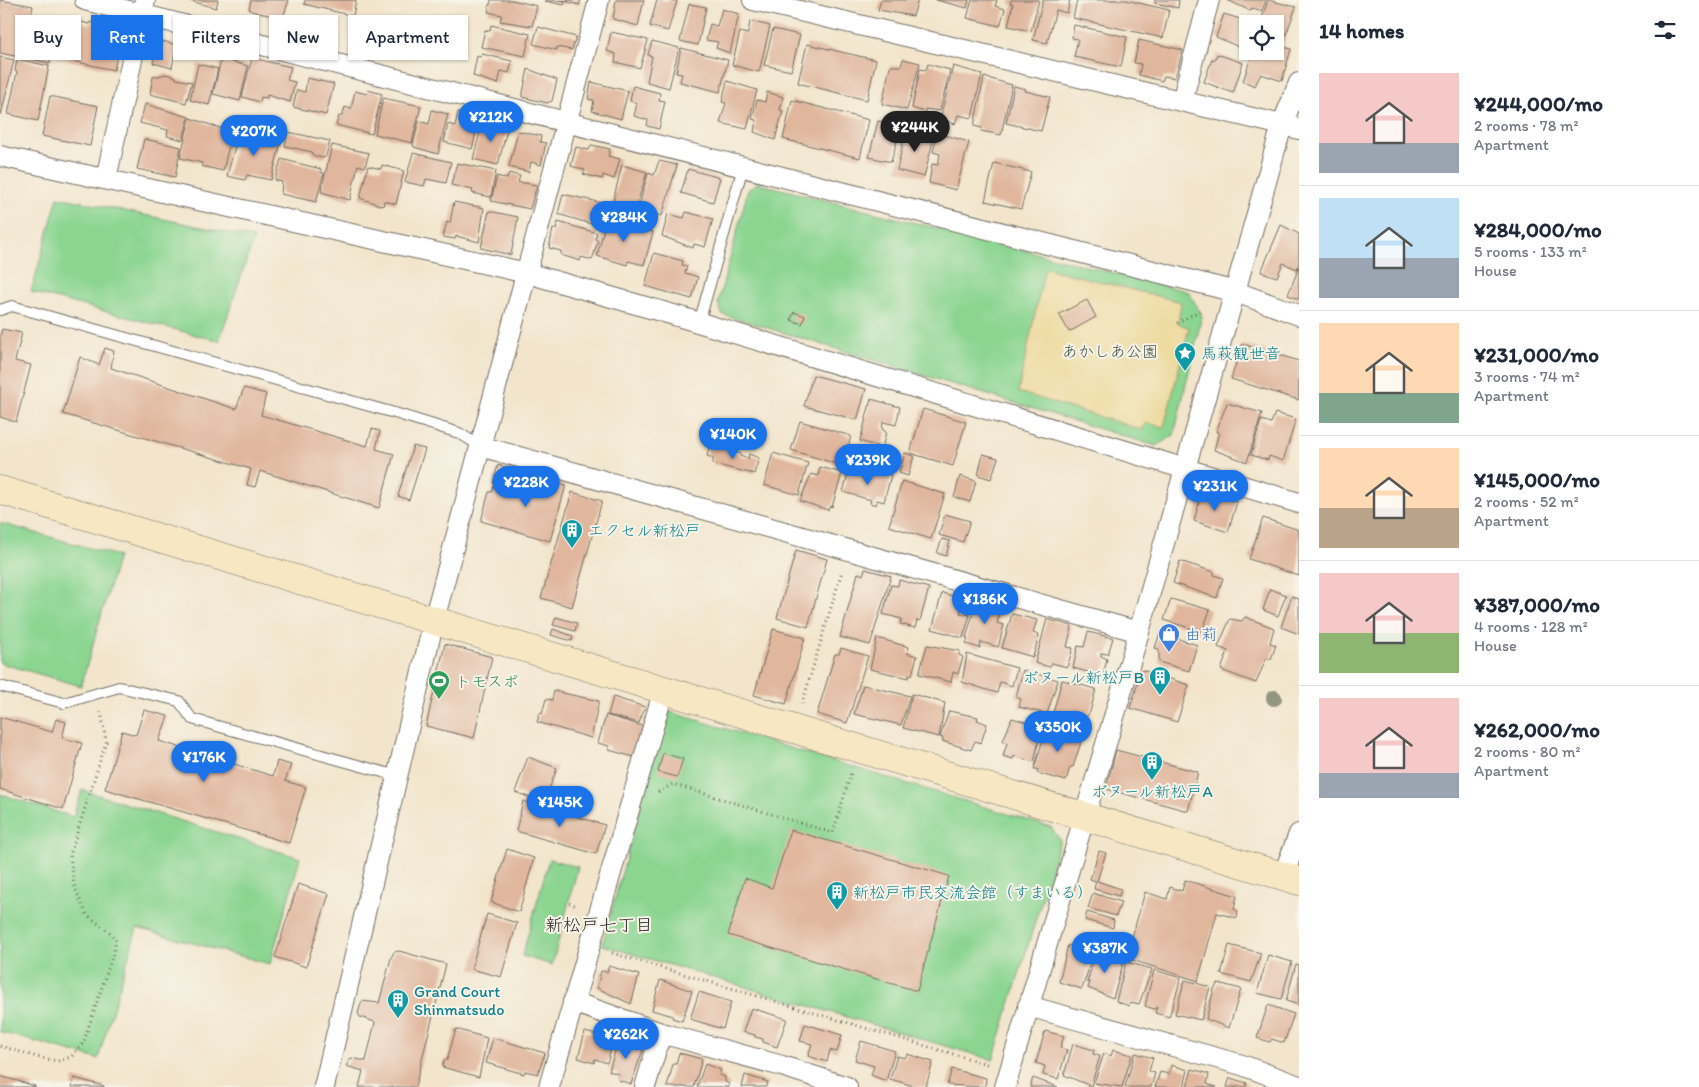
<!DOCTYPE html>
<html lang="en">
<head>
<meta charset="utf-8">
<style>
  :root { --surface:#fff; --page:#f2f2f3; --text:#1f2937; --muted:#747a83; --line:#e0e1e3; --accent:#1a73e8 }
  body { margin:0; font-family:Itim,"Klee One",sans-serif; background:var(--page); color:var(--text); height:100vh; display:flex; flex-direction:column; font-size:19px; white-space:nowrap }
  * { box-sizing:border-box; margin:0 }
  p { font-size:16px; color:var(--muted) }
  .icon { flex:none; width:28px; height:28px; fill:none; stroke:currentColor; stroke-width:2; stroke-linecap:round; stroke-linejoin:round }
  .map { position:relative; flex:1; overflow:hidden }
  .side { display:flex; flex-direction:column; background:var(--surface); width:400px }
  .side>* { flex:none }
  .top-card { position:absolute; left:15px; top:15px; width:475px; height:45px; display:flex; gap:10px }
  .buttons { position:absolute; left:1239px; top:15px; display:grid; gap:10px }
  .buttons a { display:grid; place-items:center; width:45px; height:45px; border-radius:0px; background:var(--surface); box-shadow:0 1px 4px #0004; font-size:25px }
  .price { position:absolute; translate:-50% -42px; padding:0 11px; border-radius:18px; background:var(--accent); color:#fff; font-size:16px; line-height:32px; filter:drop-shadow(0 1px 2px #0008) }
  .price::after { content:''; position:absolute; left:50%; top:30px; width:15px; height:11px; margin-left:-8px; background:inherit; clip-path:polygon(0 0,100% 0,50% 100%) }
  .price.selected { background:#222; color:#fff }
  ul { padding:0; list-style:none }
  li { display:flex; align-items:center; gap:15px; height:125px; padding:0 20px }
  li+li { border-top:1px solid var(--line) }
  li span { display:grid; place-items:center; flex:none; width:140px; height:100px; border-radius:0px; color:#555 }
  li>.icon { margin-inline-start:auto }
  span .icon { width:60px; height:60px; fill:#fffc; stroke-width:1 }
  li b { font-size:21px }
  h2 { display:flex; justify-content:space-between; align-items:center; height:60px; padding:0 20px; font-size:21px }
  .chip { padding:0 18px; border-radius:0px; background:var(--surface); box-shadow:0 1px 4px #0004; font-size:18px; line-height:45px }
  .chip.selected { background:var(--accent); color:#fff }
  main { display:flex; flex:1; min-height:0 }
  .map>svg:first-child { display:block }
</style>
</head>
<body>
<main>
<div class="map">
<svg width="1299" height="1087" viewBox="0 0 1299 1087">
  <rect width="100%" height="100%" fill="#f7f3e8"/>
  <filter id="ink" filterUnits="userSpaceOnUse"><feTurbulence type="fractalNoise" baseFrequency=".02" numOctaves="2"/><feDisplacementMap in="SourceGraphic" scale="10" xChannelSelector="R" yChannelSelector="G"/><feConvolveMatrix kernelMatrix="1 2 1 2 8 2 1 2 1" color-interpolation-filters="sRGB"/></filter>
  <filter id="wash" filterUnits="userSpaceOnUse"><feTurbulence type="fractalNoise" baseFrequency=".0096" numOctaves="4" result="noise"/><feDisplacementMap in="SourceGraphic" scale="20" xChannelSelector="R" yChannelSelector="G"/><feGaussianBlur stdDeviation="1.12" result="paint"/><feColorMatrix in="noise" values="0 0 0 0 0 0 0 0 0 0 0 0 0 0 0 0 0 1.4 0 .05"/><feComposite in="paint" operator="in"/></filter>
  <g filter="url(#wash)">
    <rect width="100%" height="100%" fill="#f2e5cc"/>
    <path fill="#8bd591" stroke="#5b805e" d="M757,183L1189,292L1202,316L1174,435L1156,446L722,314L718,303L748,190Z
      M58,197L254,238L219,341L31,292Z
      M0,523L118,556L81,686L0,663Z
      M667,711L1051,827L1060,840L993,1060L602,945Z
      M82,790L300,858L270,964L137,928L98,1059L0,1032V794L73,817Z
      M549,859L578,867L552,965L522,956Z"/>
    <path fill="#eeda9e" stroke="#8c8264" d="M1045,268L1181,302L1178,323L1189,328L1164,427L1145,423L1143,430L1018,392Z"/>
    <g id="blocks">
      <path fill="#e0b69c" d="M0,0L33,6L30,22L61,30L57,52L52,51L50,63L0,53Z
        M187,0H218L216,8Z
        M251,0H289L281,23L271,21L272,16L251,11L249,9Z
        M305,0H356L353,16L304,4Z
        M491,0H512L537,6L532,26L500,21L502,15L488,12Z
        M581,0L579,5L565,1L564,5L545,1Z
        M616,0H644L638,26L613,19Z
        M657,0L677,1L668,31L650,26Z
        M881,0H918L913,16L878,10Z
        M936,0H969L967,8Z
        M972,0H997L995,6L1005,9L1000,26L967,18Z
        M1011,0H1039L1031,31L1008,26L1013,4H1010Z
        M1043,0H1070L1067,13L1056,10L1047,43L1033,40Z
        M1077,0H1126L1169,10L1163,38L1073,18Z
        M1155,0H1179L1178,8L1155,3Z
        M1227,0H1266L1262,11L1252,8L1251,11Z
        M1268,0L1296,7L1283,43L1275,41V24H1260Z
        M689,4L706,7L698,45L680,41Z
        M722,9L739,14L730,53L716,48L718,42L706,40L710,24L717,26Z
        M1224,14L1253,23L1248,24V47L1240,45L1239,47L1216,37Z
        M66,19L90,24V22L123,31L114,70L58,58Z
        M750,21L770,26L759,72L732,65L740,32L748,34Z
        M491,25L530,34L525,56L481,47L485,30L490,31Z
        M1074,25L1127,37L1121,67L1074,57L1078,39L1072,38Z
        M538,27L576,37L572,50L557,47V50L533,44Z
        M773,29L800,35L791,71L764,65Z
        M611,32L648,40L640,68L615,62L616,54L607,51Z
        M1139,40L1183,50L1175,78L1164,76L1162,81L1139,75L1141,64L1134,63Z
        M163,41L176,45L172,68L153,63L157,47L160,48Z
        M652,41L679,48L669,88L647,82L652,56L648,55Z
        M807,44L876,60L867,100L798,83Z
        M1275,44L1291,49L1282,81L1261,74L1255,86L1243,81L1253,51H1275Z
        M681,48L728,60L720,92L680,82L682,74L676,73Z
        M482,54L512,61L509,73L501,71L498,84L473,76L477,56L481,57Z
        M1217,54L1243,63L1233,93L1204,82L1212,59L1215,60Z
        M0,57L14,60L1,115H0Z
        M252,58L291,67L287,80L295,82L290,102L267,95V98L261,97L260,102L242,97Z
        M17,59L49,66L38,121L8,114L17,72L15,71Z
        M221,59L248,66L240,101L213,94Z
        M903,59L920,63L907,110L882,104L890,66H901Z
        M198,64L218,69L209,105L190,100Z
        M928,64L950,70L940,111L925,109V112L912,108L920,69L926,70Z
        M953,66L982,74L972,118L958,115L955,124L940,119Z
        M528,69L557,80L552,101L547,103L522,97Z
        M166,74L176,77V79L192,82L186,103L150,94L153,77Z
        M984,77L1012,85L1001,135L981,131L982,128L974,126Z
        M307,78L334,84L326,115L293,107L297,90L305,92Z
        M727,81L757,90L747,129L720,123L726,103L722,102Z
        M591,82L628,91L621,119L592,111L594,100L588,99Z
        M633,86L660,93L659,100L665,101L659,129L647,126L648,120L634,116L637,103L630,101Z
        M1014,86L1026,89L1025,91L1050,97L1041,131L1006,123Z
        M368,90L382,94L372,134L336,125L339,116H342L345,107L351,109L355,91L367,94Z
        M767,92L783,97L780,110L783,111L775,140L754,132L756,120L752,119L757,100L765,102Z
        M50,96L98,106L90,146L42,136Z
        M383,98L421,106L412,143L375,134Z
        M792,100L869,120L860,158L783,139Z
        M145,104L189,117L183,140L167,136L168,130L140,123Z
        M432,110L448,114L438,154L414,147L413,144L419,121L429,124Z
        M458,112L480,117L472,149L444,142L448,124L455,126Z
        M190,118L232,132L223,171L201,166L202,163L180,158Z
        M483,121L508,126L498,165L473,159Z
        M878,121L901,127L891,162L869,157Z
        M906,130L934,137L924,177L897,170Z
        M518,131L541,136L540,142L546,143L541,165L531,162L529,172L509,167Z
        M239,132L281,142L271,180L247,175L245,180L227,176Z
        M288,132L330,141L326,156L324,158L312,155V152L285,146Z
        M937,133L969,142L956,190L929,183L932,164L938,165L940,154L933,152Z
        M144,139L181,147L175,177L137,169Z
        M332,145L369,153L365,167L358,165L350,200L321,192Z
        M591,145L610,149L608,156L620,159L614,179L603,175L602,179L583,174L585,170L571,166L576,147L589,150Z
        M413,153L451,162L446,183L426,179L424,186L405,182Z
        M281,159L321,169V173H324L316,202L281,194L282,182L275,180Z
        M659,161L677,165L662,216L638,210L648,173L654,175Z
        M457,163L496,171L491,197L472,193L473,190L451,185Z
        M994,163L1031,172L1021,209L985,201Z
        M382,165L404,171L396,204L384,201L383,206L360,198L368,166L381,169Z
        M622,165L647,172L636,208L628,205L627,209L612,205Z
        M688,169L720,178L713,202L681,193Z
        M509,173L520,176L518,182L537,185L530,209L491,201L497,176L507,179Z
        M563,194L607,204L601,227L558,214Z
        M454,202L484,208L479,242L456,236L455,239L443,237L447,222L450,223Z
        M489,211L518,217L511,255L481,248Z
        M686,212L713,219L705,247L694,244L693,248L662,236L668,214L684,218Z
        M607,217L653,232L644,265L628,261L627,265L597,256Z
        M558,222L597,233L595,239L598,241L592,260L581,257L580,261L561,255V251L549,248L553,229H556Z
        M1281,225L1299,234V263L1297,269L1283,263L1277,277L1261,272Z
        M654,253L683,261L682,265L687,266L685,273L698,277L692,299L645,286Z
        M1299,267V299L1288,295Z
        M1087,300L1096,317L1069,332L1059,314Z
        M794,312L805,316L802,324L791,320Z
        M2,329L22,333L15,361L31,365L16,422L0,417V336Z
        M1242,344L1299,361V400L1231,379Z
        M105,348L114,351L111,368L236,409L244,388L266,394L261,415L367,446L372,429L380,431L376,449L394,454L379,508L260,471L255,487L247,485L251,469L63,414L80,357L99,365Z
        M813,375L866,389L857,420L804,406Z
        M871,399L900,407L896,425L883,422L882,429L886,432L882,448L860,441Z
        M1227,403L1262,413L1247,462L1214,450L1219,432H1216Z
        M923,409L966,422L953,466L910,453Z
        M1275,413L1296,419L1283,461L1269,456L1268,460L1251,455L1261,420L1271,423Z
        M800,421L851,436L843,466L791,450Z
        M714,444L731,449V451L741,454L740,456L748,459L749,454L759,458L754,474L713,464V458L707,456L709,448L713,450Z
        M413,446L425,449L409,500L398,496Z
        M773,453L808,463L799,495L764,485Z
        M905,453L914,456L908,476L899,473Z
        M983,454L998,458L991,479L978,475Z
        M498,465L521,471L516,489L493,483Z
        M820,467L842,473L832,507L830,506L828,510L800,501L811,474L818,476Z
        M873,470L891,475L884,502L877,500L876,505L870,503L871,500L843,492L848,474L855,476L856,472L871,476Z
        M532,475L566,485L550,541L481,521L489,492H492L494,486L518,492L521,481L531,484Z
        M960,476L976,481L970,502L954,497Z
        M902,481L945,494L931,539L889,526Z
        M572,492L602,501L572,607L541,598Z
        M1202,492L1237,502L1228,532L1194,521Z
        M945,514L970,521L963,542L939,535Z
        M1263,518L1299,530V576L1249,559Z
        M942,539L950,541L946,556L937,553Z
        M796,550L827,559L808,627L777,618Z
        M1180,561L1214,572V575L1223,578L1217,598L1173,583Z
        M865,569L891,576L870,645L840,637L858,573L863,575Z
        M899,580L929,588L920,621L917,620L915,628L900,624L902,619L883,614L891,585L898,586Z
        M1270,589L1286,595L1278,616L1263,610Z
        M942,593L964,599L960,613L970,615L963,638L932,629Z
        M1292,596L1299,599V634L1281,627Z
        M1171,599L1210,610L1202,632L1164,620Z
        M977,600L1002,607L997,623L1004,625L998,647L981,642L980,648L966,644L968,638H966Z
        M1012,614L1037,620L1033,633L1039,635L1033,657L1002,648Z
        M556,617L577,623L575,631L553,625Z
        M1245,617L1274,628L1270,643L1276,645L1271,659H1266L1256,683L1221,670L1228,651L1218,647L1230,619L1242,621Z
        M1047,619L1072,626L1067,647L1073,648L1067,667L1052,663L1050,667L1035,663Z
        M553,629L573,636L572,641L551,635Z
        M773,629L805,638L786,704L754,695Z
        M1088,632L1113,638L1108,654L1101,653V656L1107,659L1103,676L1073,668L1078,646L1084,647Z
        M1160,633L1197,645L1189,671L1159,662V649L1155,648Z
        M877,638L909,647L907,653L917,656L912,675L909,674V678L870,669Z
        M445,644L492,657L474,738L426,726Z
        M927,645L960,651L959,655L963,657L958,674L953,672L951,682L919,674Z
        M841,648L868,656L847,723L817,714L835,654H839Z
        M967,654L1017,668L1012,686L1000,682L997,693L962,682Z
        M1023,670L1058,680L1047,714L1019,707L1021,699L1016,697Z
        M1142,670L1189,685L1177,722L1130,708Z
        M1062,680L1096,689L1090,712L1084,720L1053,713Z
        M863,685L910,696L901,725L854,714Z
        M554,691L599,701L591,738L537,722L540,713L542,714L546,699L552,700Z
        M912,694L945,703L939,737L903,728Z
        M613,697L645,707L639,723L608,715Z
        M144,710L168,716L159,741L273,776L277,761L291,765L285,781L306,787L289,843L105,789L122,731L136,735Z
        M949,711L978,717L977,720L987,724L981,743L975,741L971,750L942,741L943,738L940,737Z
        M606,715L643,726L634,757L609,750V746L598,743Z
        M0,717L52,732L56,719L66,722L62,738L82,743L63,809L0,789Z
        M1012,718L1042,727L1034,762L1014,756L1013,759L1003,756L1007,743L1003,741Z
        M1047,726L1083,736L1073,767H1070L1066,781L1037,773L1038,769H1034Z
        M1116,750L1198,772L1188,811L1106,789Z
        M663,753L683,759L677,777L658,772Z
        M528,757L557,768L544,803L515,792Z
        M523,801L605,825L596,854L516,831Z
        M791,830L949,876L917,991L728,935L745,878L772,888Z
        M507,849L534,858L519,912L491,902Z
        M1099,851L1106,853L1097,881L1121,889L1119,896L1094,889L1096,881L1090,879Z
        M1185,880L1237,896L1234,909L1238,911L1237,918L1217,913L1198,981L1126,958L1145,892L1167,899L1170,887L1182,891Z
        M298,884L329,894L306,967L275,957Z
        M1093,893L1121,902L1116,916L1088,908Z
        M1087,912L1114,920L1113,928L1085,920Z
        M487,914L517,923L501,977L471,969Z
        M1068,945L1094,952L1082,989L1059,982Z
        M1229,945L1261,953L1251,982L1221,974Z
        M399,951L446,964L415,1087H359L363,1071L346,1066L351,1058L366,1061L375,1022L360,1017L358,1013L362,1001L379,1003L391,958L394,952Z
        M1096,953L1124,960L1113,998L1088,988L1090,982H1087Z
        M1268,955L1292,962L1281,999L1257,993Z
        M1126,962L1152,969L1139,1004L1130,1002L1129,1006L1116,1001Z
        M1296,964L1299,965V1005L1286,1001Z
        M609,966L639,975L631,1004L597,988L601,971L607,972Z
        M1154,970L1181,978L1169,1017L1155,1013L1157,1007L1154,1009L1145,1006Z
        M660,980L692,991L682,1021L672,1018L673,1016L652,1010Z
        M1185,980L1210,987L1201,1020L1175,1014Z
        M1218,983L1241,989L1229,1028L1206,1019L1214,989Z
        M699,992L731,1002L723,1029L690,1019Z
        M1268,1005L1294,1014L1284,1043L1272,1039L1270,1042L1257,1038Z
        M751,1008L787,1019L777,1047L763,1042V1039L755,1037V1035L743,1032Z
        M805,1024L842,1035L837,1052L830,1050L827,1062L808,1056L812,1044L800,1041Z
        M456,1029L487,1038L479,1077L442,1067L444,1060H447Z
        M1045,1031L1064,1036L1060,1048L1067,1050L1058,1079L1043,1075L1045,1066L1036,1063Z
        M585,1032L597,1035L598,1032L615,1036L607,1063L595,1059L594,1063L578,1058Z
        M493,1038L545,1053L538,1074L525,1071L524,1074L486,1063Z
        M627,1039L635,1041L634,1044L644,1047L631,1084L618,1080L619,1074L609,1071L618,1041L625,1043Z
        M861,1041L895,1051L886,1081L871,1075L874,1066L855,1060Z
        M1073,1044L1094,1050L1093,1054L1100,1056L1091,1086L1064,1075Z
        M1113,1050L1132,1055L1122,1087L1094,1083L1104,1053L1111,1056Z
        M679,1053L702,1059L694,1087H667L673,1064H676Z
        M1135,1053L1153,1058L1149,1071L1155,1073L1151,1087H1125Z
        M907,1054L933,1062L926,1086L917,1087L890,1079L897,1056L905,1058Z
        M705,1064L721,1070L719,1075L725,1077V1082L729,1084V1087H697Z
        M1171,1065L1188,1070L1184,1087H1155L1160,1072L1169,1074Z
        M952,1069L986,1078L985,1087L947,1085Z
        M1192,1069L1209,1074L1207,1084L1217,1087H1187Z
        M745,1075L768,1082L766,1087H742Z
        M0,1076L35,1086V1087H0Z
        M74,1078L104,1086V1087H72Z
        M1033,1078L1058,1087H1030Z
        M1230,1078L1247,1083L1246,1087H1227Z"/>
    </g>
  </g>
  <g filter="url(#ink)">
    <use href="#blocks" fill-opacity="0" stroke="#716c63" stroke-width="1"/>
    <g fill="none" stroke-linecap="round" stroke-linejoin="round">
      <g stroke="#716c63" stroke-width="12">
        <path id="lane" d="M0,310L12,306L398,414L459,433L480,446
          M699,323L743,167
          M0,686L64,703L119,687L179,701L192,719L397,776"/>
      </g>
      <g stroke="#716c63" stroke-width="22">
        <path id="street" d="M85,0L1236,292L1299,315
          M753,0L1299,129
          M1182,101L1209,0
          M0,156L527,273L674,315L1299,503
          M106,179L145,0
          M480,446L1139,632
          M1283,876L1299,834
          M573,1002L661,1033L782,1066L847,1087
          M1028,1006L1242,1065L1299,1086
          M324,1087L434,620L599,0
          M549,1087L664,689
          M645,1087L661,1033
          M1005,1087L1139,632L1282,125L1299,83"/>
      </g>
      <g stroke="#716c63" stroke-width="29">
        <path id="secondary" d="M0,490L1299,881"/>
      </g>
      <path stroke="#716c63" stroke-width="3" stroke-dasharray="1 4" stroke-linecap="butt" d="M1177,323L1203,309
        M802,704L842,571
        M658,792L673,784L833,833L851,773
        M569,903L577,906
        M612,953L987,1064
        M0,1046L41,1058L58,1061L71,1057L83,1044L113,954L116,941L112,934L87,915L80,900L74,885L70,855L106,742L101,711"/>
      <use href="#lane" stroke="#fff" stroke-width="10"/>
      <use href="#street" stroke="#fff" stroke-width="20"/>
      <use href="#secondary" stroke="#f7e8c3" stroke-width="28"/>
    </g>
    <circle fill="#929681" cx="1274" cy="698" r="8"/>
  </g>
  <defs>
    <g id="sight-pin" transform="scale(1.125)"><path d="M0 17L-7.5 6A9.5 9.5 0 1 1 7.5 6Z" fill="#0f9aa8" stroke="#f7f3e8"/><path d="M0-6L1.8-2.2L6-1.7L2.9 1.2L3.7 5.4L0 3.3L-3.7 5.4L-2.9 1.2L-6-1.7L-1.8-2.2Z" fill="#fff"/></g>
    <g id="building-pin" transform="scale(1.125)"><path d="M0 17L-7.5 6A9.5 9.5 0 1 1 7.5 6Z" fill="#0f9aa8" stroke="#f7f3e8"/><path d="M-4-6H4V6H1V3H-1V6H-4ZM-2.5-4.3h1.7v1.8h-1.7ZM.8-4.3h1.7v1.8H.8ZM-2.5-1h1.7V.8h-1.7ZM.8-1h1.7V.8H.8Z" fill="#fff"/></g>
    <g id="shop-pin" transform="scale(1.125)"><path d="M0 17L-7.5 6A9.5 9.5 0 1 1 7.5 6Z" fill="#3f7fe0" stroke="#f7f3e8"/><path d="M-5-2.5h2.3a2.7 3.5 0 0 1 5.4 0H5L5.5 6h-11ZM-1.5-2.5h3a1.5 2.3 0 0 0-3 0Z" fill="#fff"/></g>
    <g id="stadium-pin" transform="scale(1.125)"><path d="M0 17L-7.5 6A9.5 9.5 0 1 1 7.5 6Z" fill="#2e9e5b" stroke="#f7f3e8"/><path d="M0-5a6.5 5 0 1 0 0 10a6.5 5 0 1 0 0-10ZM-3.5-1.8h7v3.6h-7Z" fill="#fff"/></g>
  </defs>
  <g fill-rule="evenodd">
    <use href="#sight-pin" x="1185" y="353"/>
    <use href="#building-pin" x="572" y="530"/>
    <use href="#shop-pin" x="1169" y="634"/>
    <use href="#building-pin" x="1160" y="677"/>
    <use href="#stadium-pin" x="439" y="681"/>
    <use href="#building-pin" x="1152" y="762"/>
    <use href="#building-pin" x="837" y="892"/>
    <use href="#building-pin" x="398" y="1000"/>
  </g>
  <g text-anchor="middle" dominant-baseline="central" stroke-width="4" stroke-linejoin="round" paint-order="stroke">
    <g font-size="16" fill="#435644" stroke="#f7f3e8">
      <text x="1110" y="351">あかしあ公園</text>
    </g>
    <g font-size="16" fill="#0d838f" stroke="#f7f3e8" text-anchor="start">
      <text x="1201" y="353">馬萩観世音</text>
      <text x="588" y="530">エクセル新松戸</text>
      <text x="1144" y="677" text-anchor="end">ボヌール新松戸B</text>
      <text x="1152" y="791" text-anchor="middle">ボヌール新松戸A</text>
      <text x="853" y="892">新松戸市民交流会館（すまいる）</text>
      <text x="414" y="991">Grand Court<tspan x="414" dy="18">Shinmatsudo</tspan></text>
    </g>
    <g font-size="16" fill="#366cbe" stroke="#f7f3e8" text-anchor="start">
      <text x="1185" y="634">由莉</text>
    </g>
    <g font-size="16" fill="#27864d" stroke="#f7f3e8" text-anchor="start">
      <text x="455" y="681">トモスポ</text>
    </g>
    <g font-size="18" fill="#2b2b2b" stroke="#f7f3e8">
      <text x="599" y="925">新松戸七丁目</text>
    </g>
  </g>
</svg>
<div class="buttons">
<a><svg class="icon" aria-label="locate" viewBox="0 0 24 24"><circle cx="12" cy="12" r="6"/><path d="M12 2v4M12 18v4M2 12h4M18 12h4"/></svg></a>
</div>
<b class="price" style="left:491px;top:143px">¥212K</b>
<b class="price selected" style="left:915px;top:153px">¥244K</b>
<b class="price" style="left:254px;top:157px">¥207K</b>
<b class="price" style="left:624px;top:243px">¥284K</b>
<b class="price" style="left:733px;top:460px">¥140K</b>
<b class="price" style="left:868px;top:486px">¥239K</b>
<b class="price" style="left:526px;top:508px">¥228K</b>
<b class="price" style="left:1215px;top:512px">¥231K</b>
<b class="price" style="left:985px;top:625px">¥186K</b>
<b class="price" style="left:1058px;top:753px">¥350K</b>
<b class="price" style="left:204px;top:783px">¥176K</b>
<b class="price" style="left:560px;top:828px">¥145K</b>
<b class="price" style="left:1105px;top:974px">¥387K</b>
<b class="price" style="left:626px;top:1060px">¥262K</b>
<div class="top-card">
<a class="chip">Buy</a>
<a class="chip selected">Rent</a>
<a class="chip">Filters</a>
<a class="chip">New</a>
<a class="chip">Apartment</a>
</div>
</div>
<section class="side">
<h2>14 homes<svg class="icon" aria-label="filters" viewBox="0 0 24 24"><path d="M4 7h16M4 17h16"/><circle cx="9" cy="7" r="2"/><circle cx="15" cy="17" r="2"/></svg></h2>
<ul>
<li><span style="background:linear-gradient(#f6c9c9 70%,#9aa5b1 0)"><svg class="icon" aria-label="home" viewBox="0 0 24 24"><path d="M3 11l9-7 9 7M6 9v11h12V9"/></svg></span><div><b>¥244,000/mo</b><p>2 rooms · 78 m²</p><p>Apartment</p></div></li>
<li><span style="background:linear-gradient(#bfe0f5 60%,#9aa5b1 0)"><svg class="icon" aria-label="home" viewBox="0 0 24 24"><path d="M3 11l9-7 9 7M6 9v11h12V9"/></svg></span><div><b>¥284,000/mo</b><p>5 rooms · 133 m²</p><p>House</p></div></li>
<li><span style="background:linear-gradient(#ffd9b3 70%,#7fa58c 0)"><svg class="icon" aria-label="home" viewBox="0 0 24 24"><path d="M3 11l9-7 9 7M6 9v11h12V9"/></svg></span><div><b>¥231,000/mo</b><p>3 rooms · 74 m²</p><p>Apartment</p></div></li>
<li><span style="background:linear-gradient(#ffd9b3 60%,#b9a48a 0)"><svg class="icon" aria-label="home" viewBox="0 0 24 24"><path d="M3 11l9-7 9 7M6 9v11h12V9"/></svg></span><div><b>¥145,000/mo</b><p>2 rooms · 52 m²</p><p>Apartment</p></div></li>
<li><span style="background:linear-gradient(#f6c9c9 60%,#8fb573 0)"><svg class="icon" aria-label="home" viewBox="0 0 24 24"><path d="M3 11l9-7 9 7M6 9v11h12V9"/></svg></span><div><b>¥387,000/mo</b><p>4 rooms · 128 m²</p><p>House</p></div></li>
<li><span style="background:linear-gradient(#f6c9c9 75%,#9aa5b1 0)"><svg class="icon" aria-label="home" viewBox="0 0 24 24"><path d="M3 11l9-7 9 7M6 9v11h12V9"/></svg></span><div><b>¥262,000/mo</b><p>2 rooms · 80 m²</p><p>Apartment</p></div></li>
</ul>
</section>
</main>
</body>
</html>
